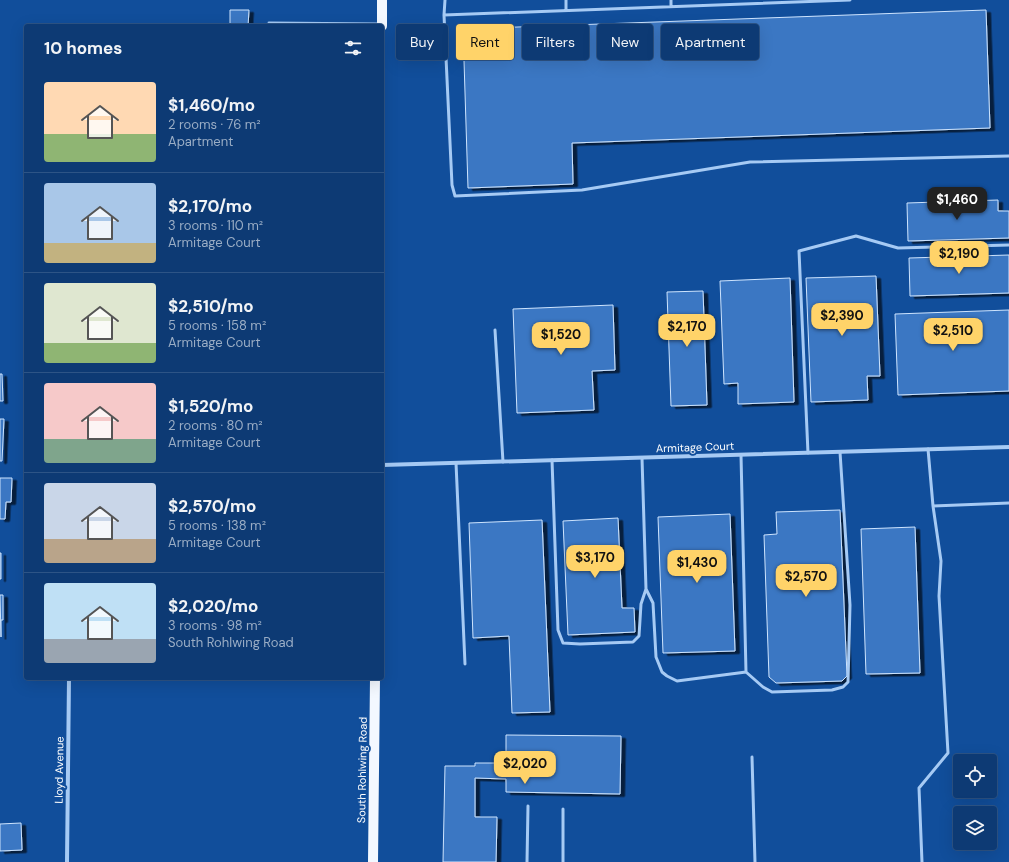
<!DOCTYPE html>
<html lang="en">
<head>
<meta charset="utf-8">
<style>
  :root { --surface:#0d3a74; --page:#1b457c; --text:#f1f3f6; --muted:#9aadc5; --line:#2d5486; --accent:#ffd369 }
  body { margin:0; font-family:"DM Sans",sans-serif; background:var(--page); color:var(--text); height:100vh; display:flex; flex-direction:column; font-size:15px; white-space:nowrap }
  * { box-sizing:border-box; margin:0 }
  p { font-size:13px; color:var(--muted) }
  .icon { flex:none; width:22px; height:22px; fill:none; stroke:currentColor; stroke-width:2; stroke-linecap:round; stroke-linejoin:round }
  .map { position:relative; flex:1; overflow:hidden }
  .drawer { position:absolute; left:24px; top:24px; width:360px; height:656px; display:flex; flex-direction:column; background:var(--surface); border-radius:4px; box-shadow:0 4px 16px #0002,0 0 0 1px var(--line) }
  .drawer>* { flex:none }
  .top-card { position:absolute; left:396px; top:24px; width:380px; height:36px; display:flex; gap:8px }
  .tools { position:absolute; left:953px; top:754px; display:grid; gap:8px }
  .tools a { display:grid; place-items:center; width:44px; height:44px; border-radius:4px; background:var(--surface); box-shadow:0 4px 16px #0002,0 0 0 1px var(--line); font-size:20px }
  .price { position:absolute; translate:-50% -34px; padding:0 9px; border-radius:8px; background:var(--accent); color:#111; font-size:13px; line-height:26px; filter:drop-shadow(0 1px 2px #0008) }
  .price::after { content:''; position:absolute; left:50%; top:24px; width:12px; height:9px; margin-left:-6px; background:inherit; clip-path:polygon(0 0,100% 0,50% 100%) }
  .price.active { background:#222; color:#fff }
  ul { padding:0; list-style:none }
  li { display:flex; align-items:center; gap:12px; height:100px; padding:0 20px }
  li+li { border-top:1px solid var(--line) }
  li span { display:grid; place-items:center; flex:none; width:112px; height:80px; border-radius:4px; color:#555 }
  li>.icon { margin-inline-start:auto }
  span .icon { width:48px; height:48px; fill:#fffc; stroke-width:1 }
  li b { font-size:17px }
  h2 { display:flex; justify-content:space-between; align-items:center; height:48px; padding:0 20px; font-size:17px }
  .chip { padding:0 14px; border-radius:4px; background:var(--surface); box-shadow:0 4px 16px #0002,0 0 0 1px var(--line); font-size:14px; line-height:36px }
  .chip.active { background:var(--accent); color:#111 }
  .map>svg:first-child { display:block }
</style>
</head>
<body>
<div class="map">
<svg width="1009" height="862" viewBox="0 0 1009 862">
  <defs>
    <filter id="shadow"><feDropShadow dx="4.5" dy="2.5" stdDeviation="0" flood-color="#0009"/></filter>
  </defs>
  <rect width="100%" height="100%" fill="#114e9b"/>
  <path fill="#3a77c3" stroke="#cee4fe" filter="url(#shadow)" d="M230,10H249L248,26H230Z
    M986,10L990,128L572,143L573,184L468,188L463,29Z
    M998,200V211H1009V238L908,241L907,203Z
    M1009,255V293L910,296L909,258Z
    M876,276L880,376H867L868,400L811,402L806,278Z
    M790,278L794,402L738,404V383L724,384L720,281Z
    M703,291L707,405L671,406L667,292Z
    M613,305L615,370L592,371L594,410L517,413L513,309Z
    M1009,310V391L898,395L895,314Z
    M0,374H2L3,401H0Z
    M0,419H4L2,461H0Z
    M0,478H12L11,502H6L5,519H0Z
    M840,510L847,676L842,681L776,683L769,677L764,535L777,534L776,512Z
    M730,514L735,651L663,653L658,517Z
    M618,518L622,608H634L635,632L568,635L563,521Z
    M542,520L550,712L512,713L509,636L473,638L469,523Z
    M915,527L920,673L866,674L861,529Z
    M0,553H1V579H0Z
    M0,595H3V620H1V637Z
    M506,735L621,736L620,794L506,792V779L475,778V817H497L496,862H443L445,766H475V763H506Z
    M21,823L22,850L0,851V824Z"/>
  <g fill="none" stroke-linecap="round" stroke-linejoin="round">
    <path stroke="#a6caf4" stroke-width="3" d="M445,0L444,15L452,185L455,196L582,190L750,162L1009,156
      M566,0V10
      M671,0V6
      M444,15L850,0
      M269,23L380,24
      M495,330L503,462
      M928,449L933,506L1009,503
      M808,453L799,251L856,236L898,248L1009,245
      M552,460L558,630L563,643L580,644L633,642L639,636L641,604L646,589L642,458
      M456,463L465,664
      M646,589L653,603L656,657L662,672L667,676L677,681L746,672L741,455
      M746,672L763,687L772,692L832,690L843,687L848,682L850,605L840,452
      M752,757L755,862
      M527,862L528,806
      M563,862V809
      M922,862L919,788L948,753L939,596L941,561L933,506"/>
    <path stroke="#a6caf4" stroke-width="4" d="M382,465L1009,447
      M67,862L69,678"/>
    <path stroke="#f3f8ff" stroke-width="10" d="M382,26V0
      M373,862L375,678"/>
  </g>
  <g text-anchor="middle" dominant-baseline="central" stroke-width="4" stroke-linejoin="round" paint-order="stroke">
    <g font-size="11" fill="#fff" stroke="#114e9b">
      <text transform="translate(695 447) rotate(-2)">Armitage Court</text>
      <text transform="translate(59 770) rotate(-89)">Lloyd Avenue</text>
      <text transform="translate(362 770) rotate(-89)">South Rohlwing Road</text>
    </g>
  </g>
</svg>
<div class="tools">
<a><svg class="icon" aria-label="locate" viewBox="0 0 24 24"><circle cx="12" cy="12" r="6"/><path d="M12 2v4M12 18v4M2 12h4M18 12h4"/></svg></a>
<a><svg class="icon" aria-label="layers" viewBox="0 0 24 24"><path d="M12 4l9 5-9 5-9-5zM3 14l9 5 9-5"/></svg></a>
</div>
<b class="price active" style="left:957px;top:221px">$1,460</b>
<b class="price" style="left:959px;top:275px">$2,190</b>
<b class="price" style="left:842px;top:337px">$2,390</b>
<b class="price" style="left:687px;top:348px">$2,170</b>
<b class="price" style="left:953px;top:352px">$2,510</b>
<b class="price" style="left:561px;top:356px">$1,520</b>
<b class="price" style="left:595px;top:579px">$3,170</b>
<b class="price" style="left:697px;top:584px">$1,430</b>
<b class="price" style="left:806px;top:598px">$2,570</b>
<b class="price" style="left:525px;top:785px">$2,020</b>
<div class="top-card">
<a class="chip">Buy</a>
<a class="chip active">Rent</a>
<a class="chip">Filters</a>
<a class="chip">New</a>
<a class="chip">Apartment</a>
</div>
<section class="drawer">
<h2>10 homes<svg class="icon" aria-label="filters" viewBox="0 0 24 24"><path d="M4 7h16M4 17h16"/><circle cx="9" cy="7" r="2"/><circle cx="15" cy="17" r="2"/></svg></h2>
<ul>
<li><span style="background:linear-gradient(#ffd9b3 65%,#8fb573 0)"><svg class="icon" aria-label="home" viewBox="0 0 24 24"><path d="M3 11l9-7 9 7M6 9v11h12V9"/></svg></span><div><b>$1,460/mo</b><p>2 rooms · 76 m²</p><p>Apartment</p></div></li>
<li><span style="background:linear-gradient(#a9c7e8 75%,#c2b280 0)"><svg class="icon" aria-label="home" viewBox="0 0 24 24"><path d="M3 11l9-7 9 7M6 9v11h12V9"/></svg></span><div><b>$2,170/mo</b><p>3 rooms · 110 m²</p><p>Armitage Court</p></div></li>
<li><span style="background:linear-gradient(#dfe7d0 75%,#8fb573 0)"><svg class="icon" aria-label="home" viewBox="0 0 24 24"><path d="M3 11l9-7 9 7M6 9v11h12V9"/></svg></span><div><b>$2,510/mo</b><p>5 rooms · 158 m²</p><p>Armitage Court</p></div></li>
<li><span style="background:linear-gradient(#f6c9c9 70%,#7fa58c 0)"><svg class="icon" aria-label="home" viewBox="0 0 24 24"><path d="M3 11l9-7 9 7M6 9v11h12V9"/></svg></span><div><b>$1,520/mo</b><p>2 rooms · 80 m²</p><p>Armitage Court</p></div></li>
<li><span style="background:linear-gradient(#c9d6e8 70%,#b9a48a 0)"><svg class="icon" aria-label="home" viewBox="0 0 24 24"><path d="M3 11l9-7 9 7M6 9v11h12V9"/></svg></span><div><b>$2,570/mo</b><p>5 rooms · 138 m²</p><p>Armitage Court</p></div></li>
<li><span style="background:linear-gradient(#bfe0f5 70%,#9aa5b1 0)"><svg class="icon" aria-label="home" viewBox="0 0 24 24"><path d="M3 11l9-7 9 7M6 9v11h12V9"/></svg></span><div><b>$2,020/mo</b><p>3 rooms · 98 m²</p><p>South Rohlwing Road</p></div></li>
</ul>
</section>
</div>
</body>
</html>
